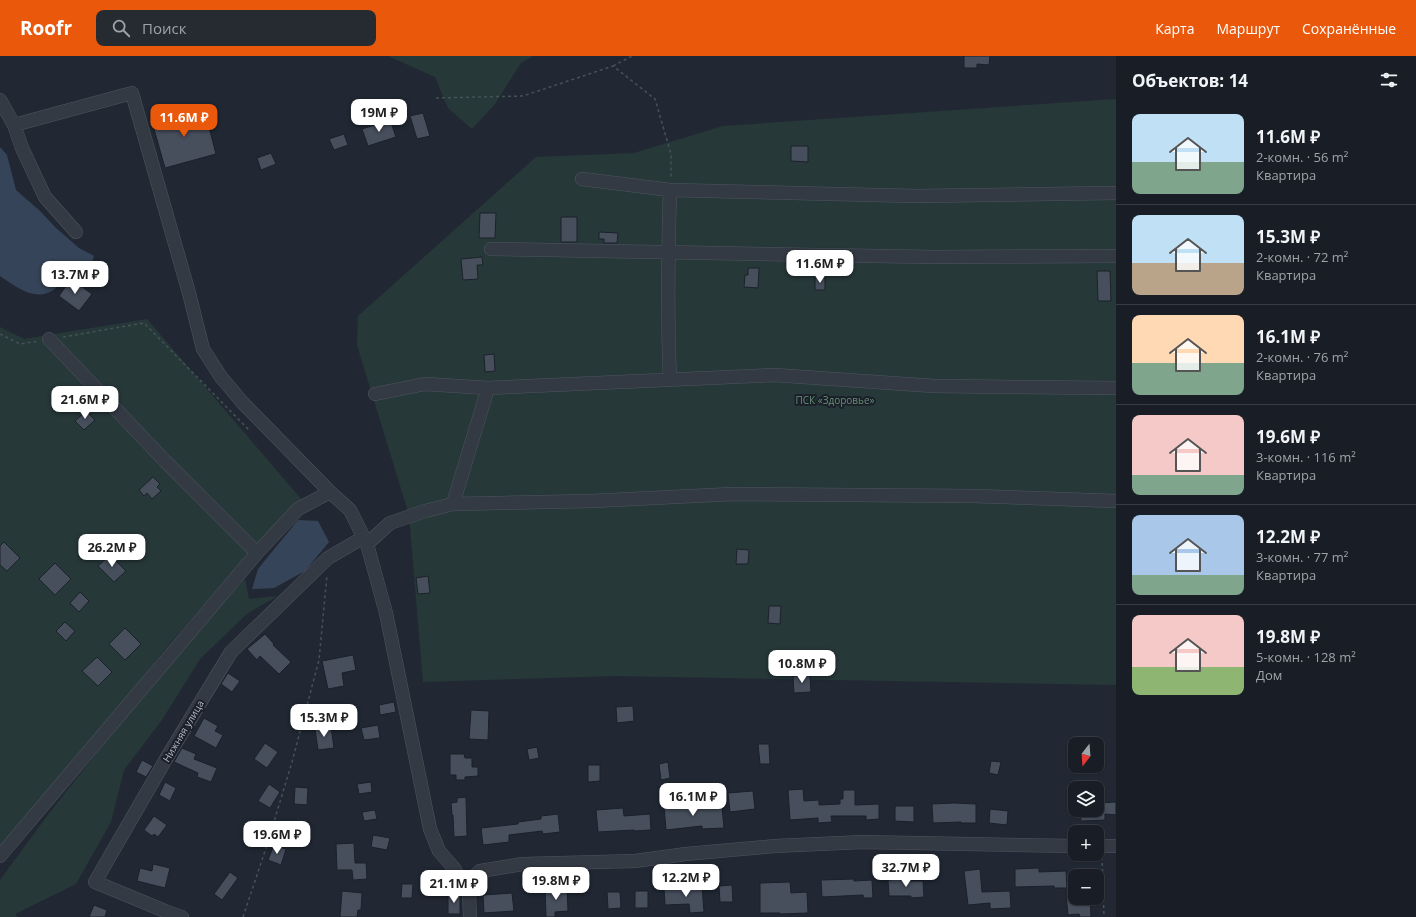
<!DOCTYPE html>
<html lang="ru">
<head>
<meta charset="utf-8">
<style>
  :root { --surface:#191e26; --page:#262b32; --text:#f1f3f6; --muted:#9fa2a7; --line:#373c43; --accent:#ea580c }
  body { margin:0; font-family:"Open Sans",sans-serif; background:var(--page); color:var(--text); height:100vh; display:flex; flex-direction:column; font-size:15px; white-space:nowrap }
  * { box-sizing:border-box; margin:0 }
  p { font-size:13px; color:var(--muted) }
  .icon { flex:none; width:22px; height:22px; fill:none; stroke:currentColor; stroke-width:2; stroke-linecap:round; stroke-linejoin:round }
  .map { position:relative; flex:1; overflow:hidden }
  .drawer { display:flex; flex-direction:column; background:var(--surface); width:300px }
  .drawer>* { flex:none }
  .needle { width:26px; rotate:197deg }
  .tools { position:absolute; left:1068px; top:681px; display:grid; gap:8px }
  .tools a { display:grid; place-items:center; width:36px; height:36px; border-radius:8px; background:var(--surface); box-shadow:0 1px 3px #0004,0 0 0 1px var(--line); font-size:20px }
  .price { position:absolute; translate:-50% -34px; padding:0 9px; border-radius:8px; background:#fff; color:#222; font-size:13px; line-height:26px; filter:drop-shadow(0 1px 2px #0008) }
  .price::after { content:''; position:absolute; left:50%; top:24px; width:12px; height:9px; margin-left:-6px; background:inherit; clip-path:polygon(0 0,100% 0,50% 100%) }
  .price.on { background:var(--accent); color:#fff }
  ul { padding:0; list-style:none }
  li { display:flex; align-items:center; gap:12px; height:100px; padding:0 16px }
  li+li { border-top:1px solid var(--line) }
  li span { display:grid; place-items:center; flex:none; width:112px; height:80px; border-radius:8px; color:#555 }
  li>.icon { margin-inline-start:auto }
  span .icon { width:48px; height:48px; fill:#fffc; stroke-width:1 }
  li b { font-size:17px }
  h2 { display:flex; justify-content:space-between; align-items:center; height:48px; padding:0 16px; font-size:17px }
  header { display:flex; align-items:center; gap:24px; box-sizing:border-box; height:56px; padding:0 20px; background:var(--accent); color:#fff }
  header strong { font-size:19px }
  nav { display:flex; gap:22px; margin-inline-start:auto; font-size:14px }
  .search { width:280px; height:36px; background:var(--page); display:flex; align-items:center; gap:10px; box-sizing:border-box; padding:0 14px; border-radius:8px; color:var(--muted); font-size:15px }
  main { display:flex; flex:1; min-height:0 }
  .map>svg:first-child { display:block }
</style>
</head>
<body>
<header>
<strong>Roofr</strong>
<div class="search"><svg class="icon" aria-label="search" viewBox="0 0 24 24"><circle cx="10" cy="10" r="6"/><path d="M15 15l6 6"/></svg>Поиск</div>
<nav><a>Карта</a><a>Маршрут</a><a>Сохранённые</a></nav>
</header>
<main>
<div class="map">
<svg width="1116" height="861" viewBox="0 0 1116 861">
  <rect width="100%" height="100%" fill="#212833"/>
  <path fill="#273839" d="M388,0H533L521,7L495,48L472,73L448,52L435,21Z
    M1116,43V629L615,620L423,626L409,459L357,289L358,260L536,101L634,97L723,70Z
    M147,263L302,444L255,490L167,591L0,800V271L24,283Z
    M245,523L249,543L278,540L248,557L200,603L162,664L124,714L111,766L76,828L15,858L18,861H0V824L47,760L168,607Z"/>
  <path fill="#364459" d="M0,91L7,99L16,134L40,155L56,172L79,192L94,200L92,206L85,209H76C73,211 69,214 67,217C64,221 62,227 58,230C38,249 18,232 0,220Z
    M298,464L318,465L329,486L305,515L274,532L252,533L258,513Z"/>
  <path fill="#474f5d" stroke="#1b212b" d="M964,0H990L989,9L977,8V12H964Z
    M204,52L216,98L165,112L152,66Z
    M423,57L430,80L417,83L410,60Z
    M390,64L396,81L368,90L362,73Z
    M344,78L348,89L334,94L329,83Z
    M791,90H808V106L791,105Z
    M271,97L276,108L261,114L257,102Z
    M480,157H496L495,182H479Z
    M561,161H577V186H561Z
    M599,176L618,177L617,187H604V183H599Z
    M482,201L483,209H477L478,223L463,224L461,203Z
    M748,212H759L758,232L744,231L745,219H748Z
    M1097,215H1110L1111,245H1098Z
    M815,221H825V234H815Z
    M71,223L92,238L79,255L59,240Z
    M494,298L495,315L485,316L484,299Z
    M86,355L95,364L84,374L75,365Z
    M153,421L160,428L157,431L161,435L152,443L147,437L144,440L139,434Z
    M4,486L20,502L7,515L0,509V490Z
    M737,493L749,494L748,508H736Z
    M110,499L126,515L114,526L98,510Z
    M55,507L71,523L55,539L39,523Z
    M428,520L430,537L418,538L416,522Z
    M80,536L89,545L79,556L70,547Z
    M769,550H781L780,568L768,567Z
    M65,566L75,575L66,585L56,575Z
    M125,572L141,588L125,604L109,588Z
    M265,578L274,588L273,589L291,606L279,618L260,600L257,604L247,593Z
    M353,599L356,614L342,617L344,630L328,633L322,605Z
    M97,601L112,616L98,630L82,615Z
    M228,617L240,625L232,636L221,628Z
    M793,620H810L811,636L794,637Z
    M394,646L396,656L380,659L379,649Z
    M633,650L634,665L617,667L616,651Z
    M471,654L489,655L488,684L469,683Z
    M204,662L218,670L215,675L223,679L216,692L194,680Z
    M378,669L380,682L364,684L361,672Z
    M331,671L334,692L318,694L315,673Z
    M265,687L278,696L267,712L254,703Z
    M758,688H769L770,708H760Z
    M537,691L539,702L529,704L527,693Z
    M182,692L196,698L194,703L217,712L211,726L197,721L198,717L174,706Z
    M450,698H464L465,702H472V711H478V720L465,721V724H456V719H450Z
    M142,704L153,710L146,721L136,716Z
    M991,705L1001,706L998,719L989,717Z
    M668,706L670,722L661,724L659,708Z
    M588,709H600V725L588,726Z
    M165,726L176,732L170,745L159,739Z
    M371,726L372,736L359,738L357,728Z
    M269,728L280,736L270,752L258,745Z
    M295,731L308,732L307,749L294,748Z
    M803,733L804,745L819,744V749L840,748V743H843V734H855V749L879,748V763L866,764V760H831L832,766L818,767V762L790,764L788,734Z
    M753,735L755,753L730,756L728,737Z
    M466,741L467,780L454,781L453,759H452L451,747L457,746V742Z
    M691,741L692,753L722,751L724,772L702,773V770L666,774L664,750L684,749L683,742Z
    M1116,746V759L1105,758V764L1081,765L1080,754H1097V747Z
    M954,747L976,748V767H961V766L933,767L932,748Z
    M895,750H914V766L895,765Z
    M623,752L624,760L650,758L651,774L634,775V774L598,776L596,754Z
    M990,753L1008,755L1007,769L989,767Z
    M375,754L377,763L364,765L362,756Z
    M558,758L560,776L543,778L542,775L509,779V786L483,789L481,772L518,768V766L541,763V760Z
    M154,760L167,769L158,781L154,778L152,780L144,774Z
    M373,779L390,782L387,794L371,791Z
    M354,787L355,807H366L367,823L353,824L352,814H337L336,788Z
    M274,789L286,793L281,809L268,804Z
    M153,808L170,812L165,832L137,825L140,812L152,815Z
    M1039,812V816L1066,815L1067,832H1054V830L1015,831V813Z
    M980,813L982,836L1010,835L1011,852L990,853V847L968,849L964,815Z
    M230,816L238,822L222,844L214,838Z
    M854,823V825L872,824L873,842H864L863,839L822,841L821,824Z
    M901,823V825H923L924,841L911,842V840H889L888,824Z
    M790,826L791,837L807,836L808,857L780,858V857H760V827Z
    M402,828H413L412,842H401Z
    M732,829L733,846H720L719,830Z
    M702,830L704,856L690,857L689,848L665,849L664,832Z
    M567,831L568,855L555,856V861H546L545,832Z
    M342,835L362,837L361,854H358L357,861H340Z
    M635,835H648V852H635Z
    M607,836H620L621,852L608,853Z
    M512,837L514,855L484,857L483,839Z
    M1075,837V842H1090L1091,861H1080L1079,858L1068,859L1066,838Z
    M448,839H460V858H448Z
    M94,849L107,854L105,861H89Z"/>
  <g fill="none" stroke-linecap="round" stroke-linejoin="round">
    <g stroke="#4e555f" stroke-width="14">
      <path id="minor" d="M0,44L14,69L22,92L45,141L76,176
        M14,69L132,37L189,237L203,293L221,321L242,346L330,436L350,454L367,488L386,557L430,773L439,795L453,811L469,837L470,861
        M582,123L670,134L916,140L1116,137
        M491,193L934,201L1116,200
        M49,283L165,405L257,497
        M670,324C667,260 668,198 670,134
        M375,338L425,328L488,332
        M453,448L488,332L774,319L934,330L1116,332
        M367,488L390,467L425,455L453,448L592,445L733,438L973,440L1116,445
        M1097,790H1116
        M0,800L257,497L298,453L330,436
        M469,837L473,821L480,815L523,808L635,805L686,798L775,790L863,786L1075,790
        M182,861L165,855L95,826L166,703L231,596L328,502L364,481"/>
    </g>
    <path stroke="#445356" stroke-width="1.5" stroke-dasharray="3 3" stroke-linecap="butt" d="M613,10L632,0
      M436,42L523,40L613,10L655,43L671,98V123
      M0,278L20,288L39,285
      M63,281L144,267L248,373L251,371
      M1102,801L1104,861
      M243,861L267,789L292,706L319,604L327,519"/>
    <use href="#minor" stroke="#343a44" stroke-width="13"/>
  </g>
  <g text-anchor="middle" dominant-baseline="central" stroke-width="4" stroke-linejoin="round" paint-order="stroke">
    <g font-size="10" fill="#688f72" stroke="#1a1f29">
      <text x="835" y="344">ПСК «Здоровье»</text>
    </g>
    <g font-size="10" fill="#aeb5c1" stroke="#1a1f29">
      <text transform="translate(183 675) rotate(-59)">Нижняя улица</text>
    </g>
  </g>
</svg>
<div class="tools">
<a><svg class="needle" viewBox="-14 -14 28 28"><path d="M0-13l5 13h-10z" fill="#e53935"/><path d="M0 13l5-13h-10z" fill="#9fa2a7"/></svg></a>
<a><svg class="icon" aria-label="layers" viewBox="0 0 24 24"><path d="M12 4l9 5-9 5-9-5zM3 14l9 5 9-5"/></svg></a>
<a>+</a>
<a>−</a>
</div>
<b class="price" style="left:379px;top:77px">19M ₽</b>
<b class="price on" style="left:184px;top:82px">11.6M ₽</b>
<b class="price" style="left:820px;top:228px">11.6M ₽</b>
<b class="price" style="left:75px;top:239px">13.7M ₽</b>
<b class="price" style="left:85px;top:364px">21.6M ₽</b>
<b class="price" style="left:112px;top:512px">26.2M ₽</b>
<b class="price" style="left:802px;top:628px">10.8M ₽</b>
<b class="price" style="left:324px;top:682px">15.3M ₽</b>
<b class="price" style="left:693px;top:761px">16.1M ₽</b>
<b class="price" style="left:277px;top:799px">19.6M ₽</b>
<b class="price" style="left:906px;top:832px">32.7M ₽</b>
<b class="price" style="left:686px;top:842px">12.2M ₽</b>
<b class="price" style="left:556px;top:845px">19.8M ₽</b>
<b class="price" style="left:454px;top:848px">21.1M ₽</b>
</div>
<section class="drawer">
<h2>Объектов: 14<svg class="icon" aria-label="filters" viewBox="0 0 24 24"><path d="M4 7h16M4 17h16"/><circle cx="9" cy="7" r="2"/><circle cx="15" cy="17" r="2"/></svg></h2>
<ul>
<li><span style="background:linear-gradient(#bfe0f5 60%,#7fa58c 0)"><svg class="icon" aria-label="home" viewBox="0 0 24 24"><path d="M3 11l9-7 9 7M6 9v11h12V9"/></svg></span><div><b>11.6M ₽</b><p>2-комн. · 56 m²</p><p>Квартира</p></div></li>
<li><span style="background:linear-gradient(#bfe0f5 60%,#b9a48a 0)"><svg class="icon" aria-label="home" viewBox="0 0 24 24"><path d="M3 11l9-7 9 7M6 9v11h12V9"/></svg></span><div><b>15.3M ₽</b><p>2-комн. · 72 m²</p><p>Квартира</p></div></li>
<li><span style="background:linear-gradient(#ffd9b3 60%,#7fa58c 0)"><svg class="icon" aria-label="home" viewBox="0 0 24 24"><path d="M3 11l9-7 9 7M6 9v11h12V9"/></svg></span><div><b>16.1M ₽</b><p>2-комн. · 76 m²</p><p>Квартира</p></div></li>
<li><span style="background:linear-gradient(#f6c9c9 75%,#7fa58c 0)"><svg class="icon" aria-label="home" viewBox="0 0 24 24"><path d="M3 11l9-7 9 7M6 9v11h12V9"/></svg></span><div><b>19.6M ₽</b><p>3-комн. · 116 m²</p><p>Квартира</p></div></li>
<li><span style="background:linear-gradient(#a9c7e8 75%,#7fa58c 0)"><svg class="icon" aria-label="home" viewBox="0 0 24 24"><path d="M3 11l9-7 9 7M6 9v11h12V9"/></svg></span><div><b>12.2M ₽</b><p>3-комн. · 77 m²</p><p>Квартира</p></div></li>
<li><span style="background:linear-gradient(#f6c9c9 65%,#8fb573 0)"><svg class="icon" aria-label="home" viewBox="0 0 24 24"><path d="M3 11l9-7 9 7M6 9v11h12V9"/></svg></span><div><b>19.8M ₽</b><p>5-комн. · 128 m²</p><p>Дом</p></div></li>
</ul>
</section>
</main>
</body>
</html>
